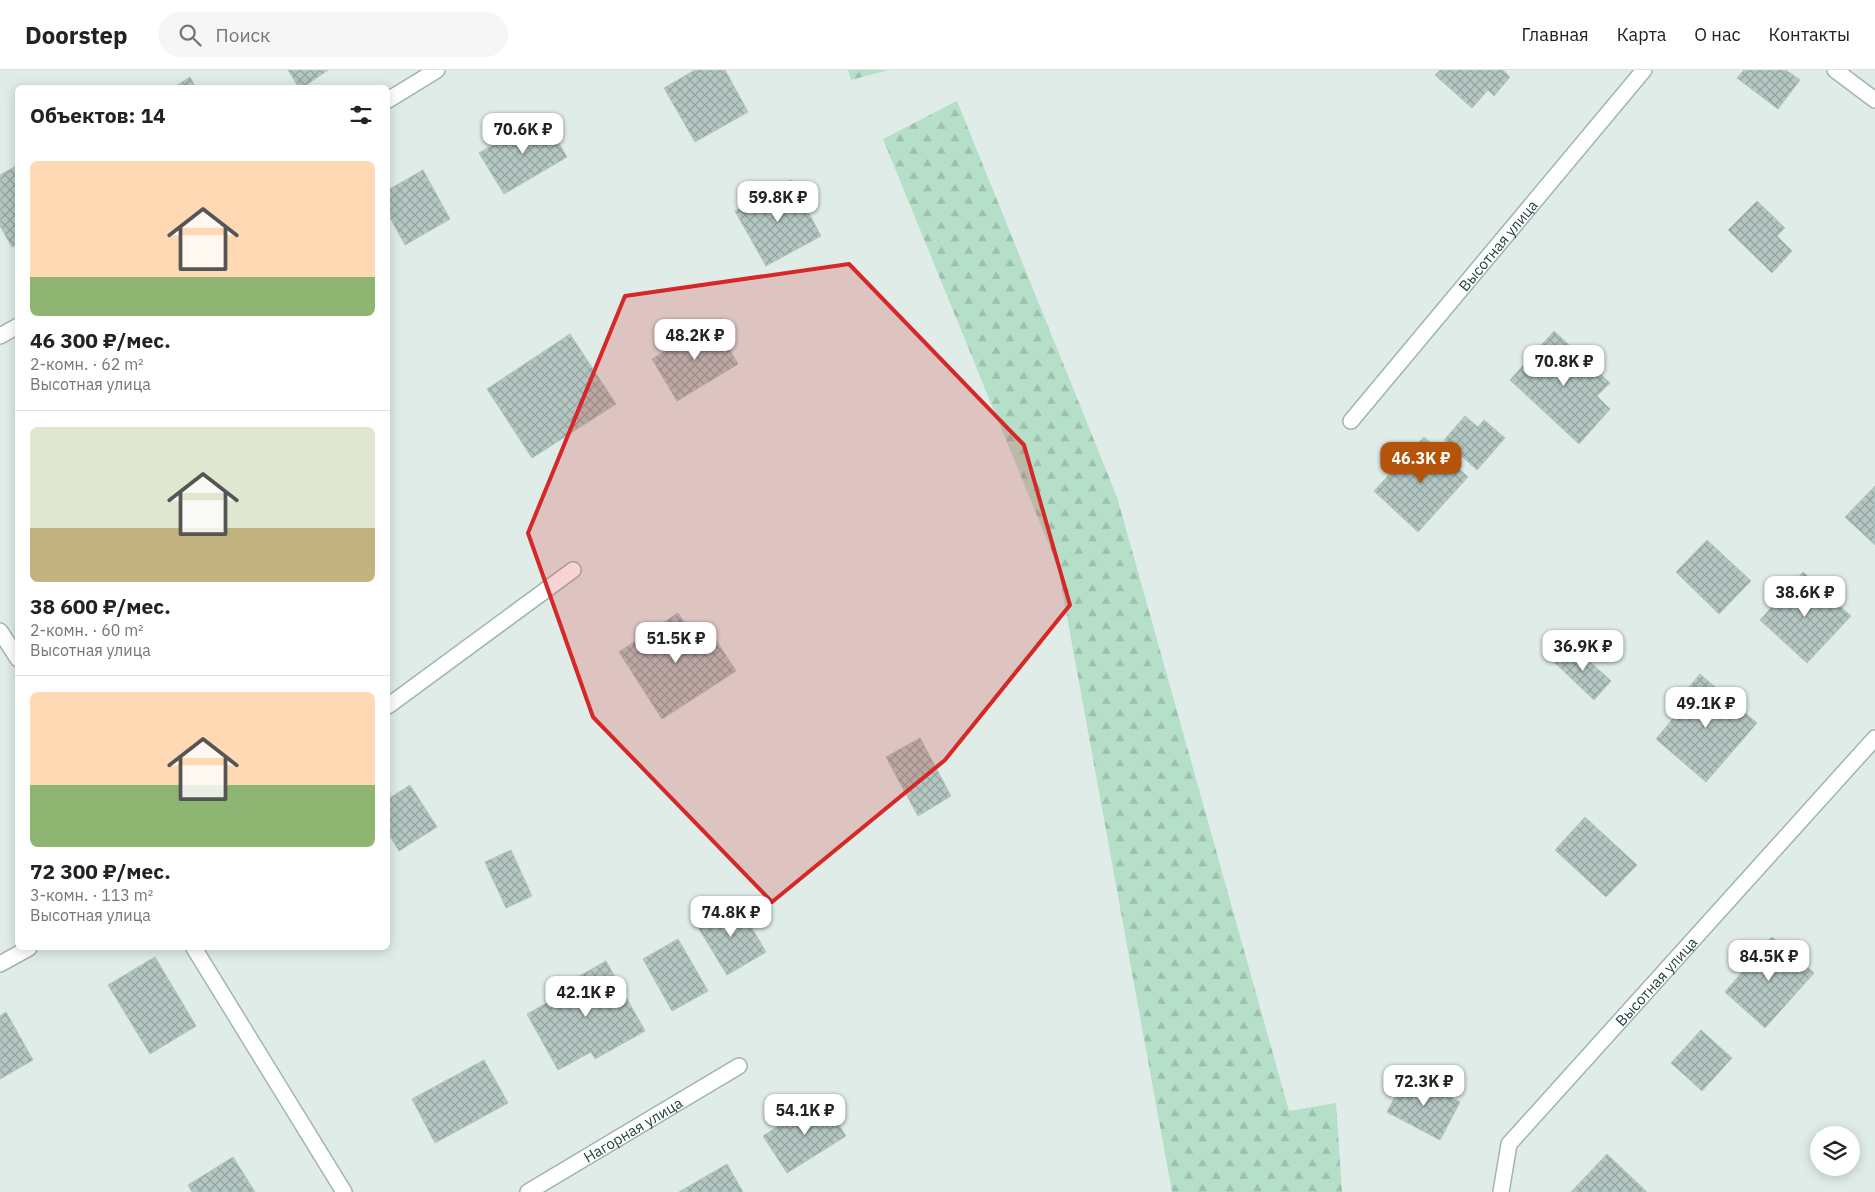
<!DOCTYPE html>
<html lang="ru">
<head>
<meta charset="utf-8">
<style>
  :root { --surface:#fff; --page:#f6f6f6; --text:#222; --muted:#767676; --line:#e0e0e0; --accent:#b45309 }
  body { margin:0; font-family:"IBM Plex Sans",sans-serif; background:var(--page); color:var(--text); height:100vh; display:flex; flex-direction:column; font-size:19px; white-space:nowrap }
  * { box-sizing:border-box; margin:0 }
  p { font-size:16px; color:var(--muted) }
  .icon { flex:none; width:28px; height:28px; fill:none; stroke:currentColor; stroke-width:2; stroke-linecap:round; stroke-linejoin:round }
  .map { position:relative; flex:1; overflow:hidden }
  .side { position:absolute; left:15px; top:15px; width:375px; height:865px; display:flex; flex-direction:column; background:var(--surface); border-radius:8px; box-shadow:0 2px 12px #0003 }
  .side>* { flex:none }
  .fabs { position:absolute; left:1810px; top:1056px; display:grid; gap:10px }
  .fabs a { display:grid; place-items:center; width:50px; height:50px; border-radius:50%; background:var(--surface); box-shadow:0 2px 12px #0003; font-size:25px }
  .price { position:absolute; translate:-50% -42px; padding:0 11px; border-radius:10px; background:#fff; color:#222; font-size:16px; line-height:32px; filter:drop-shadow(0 1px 2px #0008) }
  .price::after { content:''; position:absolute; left:50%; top:30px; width:15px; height:11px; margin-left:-8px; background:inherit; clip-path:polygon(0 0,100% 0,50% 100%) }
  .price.on { background:var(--accent); color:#fff }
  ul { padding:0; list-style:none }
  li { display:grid; align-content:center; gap:10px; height:265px; padding:0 15px }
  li+li { border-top:1px solid var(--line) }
  li span { display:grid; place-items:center; height:155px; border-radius:8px; color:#555 }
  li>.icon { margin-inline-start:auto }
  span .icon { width:90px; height:90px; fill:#fffc; stroke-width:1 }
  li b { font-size:21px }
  h2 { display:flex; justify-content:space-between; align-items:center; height:60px; padding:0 15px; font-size:21px }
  header { display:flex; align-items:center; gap:30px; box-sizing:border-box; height:70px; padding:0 25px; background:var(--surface); border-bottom:1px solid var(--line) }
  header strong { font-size:24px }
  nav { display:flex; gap:28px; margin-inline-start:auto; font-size:18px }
  .search { width:350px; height:45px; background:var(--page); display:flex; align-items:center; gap:12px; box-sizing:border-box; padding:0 18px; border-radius:28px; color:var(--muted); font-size:19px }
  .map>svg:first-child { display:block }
</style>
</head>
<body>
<header>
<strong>Doorstep</strong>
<div class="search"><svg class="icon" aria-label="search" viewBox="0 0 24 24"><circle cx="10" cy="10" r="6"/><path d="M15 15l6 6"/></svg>Поиск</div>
<nav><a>Главная</a><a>Карта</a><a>О нас</a><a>Контакты</a></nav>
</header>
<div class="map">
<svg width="1875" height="1122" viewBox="0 0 1875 1122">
  <defs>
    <pattern id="forest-firs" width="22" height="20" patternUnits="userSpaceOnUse" patternTransform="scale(1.25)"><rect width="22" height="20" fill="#b5dfc8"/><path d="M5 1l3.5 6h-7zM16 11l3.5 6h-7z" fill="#9bc0ad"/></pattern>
    <pattern id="building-cross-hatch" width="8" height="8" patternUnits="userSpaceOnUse" patternTransform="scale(1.25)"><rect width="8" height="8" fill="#b4c7c2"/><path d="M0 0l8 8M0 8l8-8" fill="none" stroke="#92a39f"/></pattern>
  </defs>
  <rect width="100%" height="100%" fill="#dfece8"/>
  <path fill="url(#forest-firs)" d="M848,0H888L851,10Z
    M957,31L1117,427L1289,1041L1336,1033L1342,1122H1172L1058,497L883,69Z"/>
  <path fill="url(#building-cross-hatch)" stroke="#b1c6c1" d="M288,0H328L302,18H299Z
    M695,0H725L748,42L695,72L664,18Z
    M1440,0H1503L1510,7L1494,26L1488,20L1472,38L1435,5Z
    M1744,0H1786L1800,10L1778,39L1737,8Z
    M190,7L196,18H173Z
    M543,46L567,87L504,124L479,83Z
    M18,95V174L12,177L0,156V105Z
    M423,100L450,149L405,175L388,144V120Z
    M791,110L821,166L766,196L735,141Z
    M1757,131L1785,158L1777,166L1792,181L1772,203L1728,160Z
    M713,252L738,294L677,331L652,289Z
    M1554,261L1610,313L1597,326L1610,339L1579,374L1510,310Z
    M570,264L616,334L532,388L487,319Z
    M1465,346L1478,357L1484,350L1505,368L1477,400L1444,370Z
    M1424,367L1468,407L1418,462L1374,421Z
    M1875,416V475L1845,447Z
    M1707,470L1751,511L1719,544L1676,502Z
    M1803,502L1851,546L1807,593L1760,550Z
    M678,543L692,564L706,555L736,601L662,649L619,582Z
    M1571,574L1611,611L1594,630L1554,592Z
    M1700,604L1757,653L1706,712L1656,669L1695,622L1689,617Z
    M920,668L951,726L918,746L886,687Z
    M410,715L437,757L399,781L388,763V729Z
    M1585,747L1637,795L1606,827L1555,780Z
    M511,780L532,826L506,838L485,792Z
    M736,831L766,882L727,905L696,854Z
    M1772,867L1814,903L1765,958L1725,922Z
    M678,869L708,921L672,941L643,889Z
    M155,887L196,956L150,984L108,915Z
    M606,891L645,961L595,989L591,982L558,1000L527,944L557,927L553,921Z
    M6,942L33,990L0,1009V946Z
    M1701,960L1732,988L1702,1021L1671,993Z
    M484,990L508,1033L435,1073L412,1029Z
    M1407,1004L1460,1032L1440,1070L1387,1042Z
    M822,1028L846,1066L787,1103L763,1066Z
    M1607,1084L1647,1122H1571Z
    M233,1087L255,1122H192L188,1115Z
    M727,1094L743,1122H679Z"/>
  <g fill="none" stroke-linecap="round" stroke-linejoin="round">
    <g stroke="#a1b4b1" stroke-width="18">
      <g id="street">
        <path d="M1835,0L1875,30"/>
        <path d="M388,30L437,0"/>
        <path d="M0,266L18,256"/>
        <path id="s1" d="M1351,351L1644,0"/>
        <path d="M0,561L18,589"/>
        <path d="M388,636L573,500"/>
        <path d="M194,878L344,1122"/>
        <path d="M0,894L29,878"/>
        <path id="s2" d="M528,1122L739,996"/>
        <path id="s3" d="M1501,1122L1509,1074L1875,668"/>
      </g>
    </g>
    <use href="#street" stroke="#fff" stroke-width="15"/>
  </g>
  <path fill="#d62828" fill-opacity="0.2" stroke="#d62828" stroke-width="4" stroke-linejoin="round" d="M849,194L1024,375L1070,535L945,690L772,832L593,647L528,463L625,226Z"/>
  <g text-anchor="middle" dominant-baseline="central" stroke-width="4.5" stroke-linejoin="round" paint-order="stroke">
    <g font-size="15" fill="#1e3d3b" stroke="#eff8f5">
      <text stroke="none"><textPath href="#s1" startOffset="229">Высотная улица</textPath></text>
      <text stroke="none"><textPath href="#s3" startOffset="268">Высотная улица</textPath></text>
      <text stroke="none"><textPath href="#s2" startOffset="122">Нагорная улица</textPath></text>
    </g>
  </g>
</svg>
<div class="fabs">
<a><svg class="icon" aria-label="layers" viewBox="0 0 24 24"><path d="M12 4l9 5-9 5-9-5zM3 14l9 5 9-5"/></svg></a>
</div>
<b class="price" style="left:523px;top:85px">70.6K ₽</b>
<b class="price" style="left:778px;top:153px">59.8K ₽</b>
<b class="price" style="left:695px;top:291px">48.2K ₽</b>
<b class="price" style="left:1564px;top:317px">70.8K ₽</b>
<b class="price on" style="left:1421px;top:414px">46.3K ₽</b>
<b class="price" style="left:1805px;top:548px">38.6K ₽</b>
<b class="price" style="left:676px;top:594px">51.5K ₽</b>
<b class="price" style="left:1583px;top:602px">36.9K ₽</b>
<b class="price" style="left:1706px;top:659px">49.1K ₽</b>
<b class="price" style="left:731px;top:868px">74.8K ₽</b>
<b class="price" style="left:1769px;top:912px">84.5K ₽</b>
<b class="price" style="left:586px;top:948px">42.1K ₽</b>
<b class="price" style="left:1424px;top:1037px">72.3K ₽</b>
<b class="price" style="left:805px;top:1066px">54.1K ₽</b>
<section class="side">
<h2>Объектов: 14<svg class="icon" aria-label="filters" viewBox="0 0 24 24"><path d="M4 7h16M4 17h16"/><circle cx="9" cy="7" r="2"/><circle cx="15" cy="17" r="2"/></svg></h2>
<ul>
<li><span style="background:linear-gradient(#ffd9b3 75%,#8fb573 0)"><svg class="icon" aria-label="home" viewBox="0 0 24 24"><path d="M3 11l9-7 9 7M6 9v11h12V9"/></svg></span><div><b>46 300 ₽/мес.</b><p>2-комн. · 62 m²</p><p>Высотная улица</p></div></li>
<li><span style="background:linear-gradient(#dfe7d0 65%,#c2b280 0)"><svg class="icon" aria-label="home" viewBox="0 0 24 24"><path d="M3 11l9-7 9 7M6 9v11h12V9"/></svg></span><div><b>38 600 ₽/мес.</b><p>2-комн. · 60 m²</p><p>Высотная улица</p></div></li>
<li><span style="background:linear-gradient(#ffd9b3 60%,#8fb573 0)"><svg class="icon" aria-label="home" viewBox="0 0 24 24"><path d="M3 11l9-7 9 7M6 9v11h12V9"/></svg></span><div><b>72 300 ₽/мес.</b><p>3-комн. · 113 m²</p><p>Высотная улица</p></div></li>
</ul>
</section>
</div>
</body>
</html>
